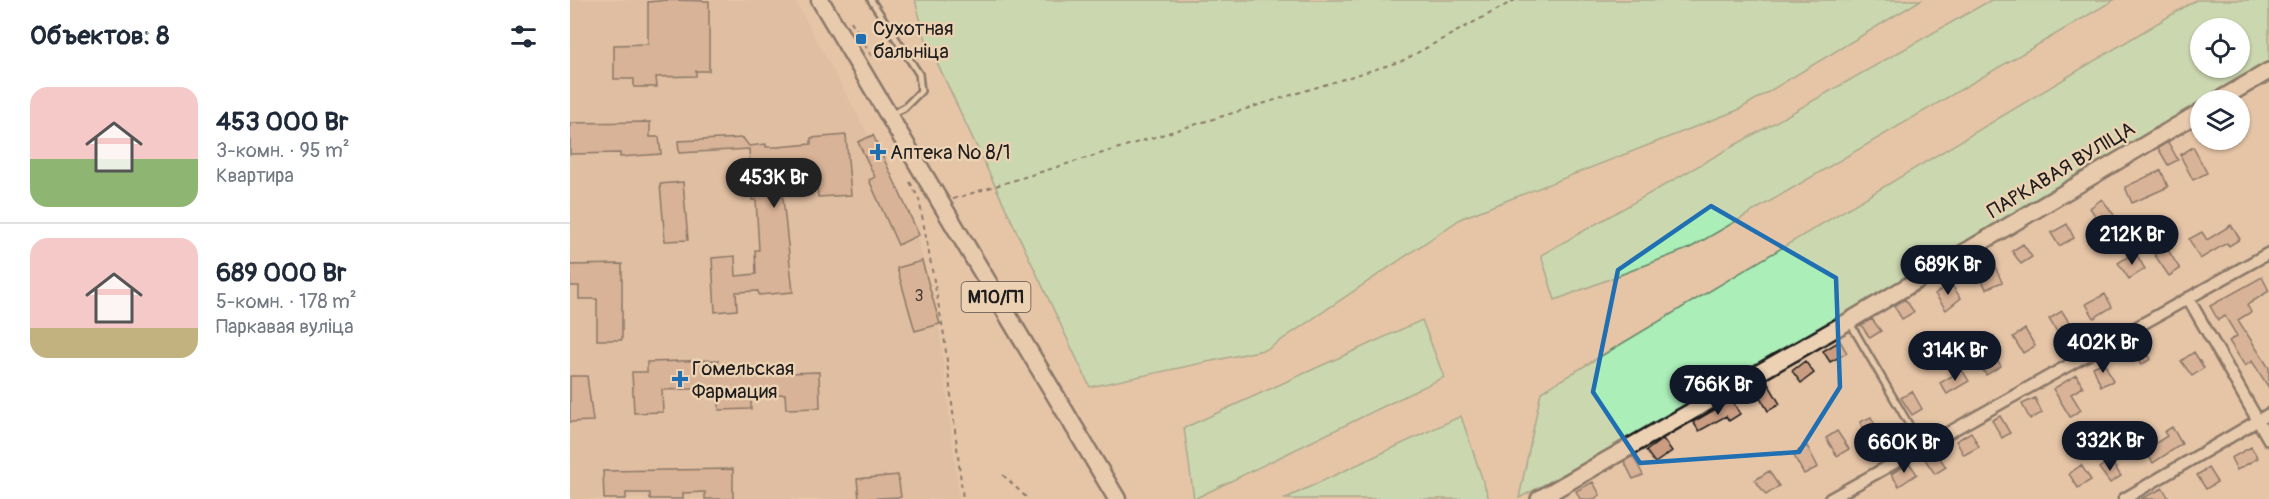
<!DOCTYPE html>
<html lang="ru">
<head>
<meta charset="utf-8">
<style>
  :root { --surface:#fff; --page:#f2f2f3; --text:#1f2937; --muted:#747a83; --line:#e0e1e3; --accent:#111827 }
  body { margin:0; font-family:Pangolin,sans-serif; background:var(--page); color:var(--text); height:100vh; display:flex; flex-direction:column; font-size:22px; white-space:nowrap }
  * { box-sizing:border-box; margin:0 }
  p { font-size:20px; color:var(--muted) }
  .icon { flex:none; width:33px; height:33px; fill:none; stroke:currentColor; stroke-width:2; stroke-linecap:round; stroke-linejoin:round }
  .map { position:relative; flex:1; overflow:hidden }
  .sheet { display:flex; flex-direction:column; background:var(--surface); width:570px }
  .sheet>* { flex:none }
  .controls { position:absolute; left:1620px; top:18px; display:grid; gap:12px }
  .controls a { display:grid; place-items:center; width:60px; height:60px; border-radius:50%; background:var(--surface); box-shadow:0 2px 4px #0004; font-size:30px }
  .price { position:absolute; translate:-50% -51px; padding:0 14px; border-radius:21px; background:var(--accent); color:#fff; font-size:20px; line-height:39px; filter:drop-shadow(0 2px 3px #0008) }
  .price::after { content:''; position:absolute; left:50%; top:36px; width:18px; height:14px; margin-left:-9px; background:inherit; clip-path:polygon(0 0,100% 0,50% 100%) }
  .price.on { background:#222; color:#fff }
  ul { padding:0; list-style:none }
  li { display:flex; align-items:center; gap:18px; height:150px; padding:0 30px }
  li+li { border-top:2px solid var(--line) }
  li span { display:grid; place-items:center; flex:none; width:168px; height:120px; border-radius:18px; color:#555 }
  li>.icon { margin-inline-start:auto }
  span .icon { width:72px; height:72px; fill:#fffc; stroke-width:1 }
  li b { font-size:26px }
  h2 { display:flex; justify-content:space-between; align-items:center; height:72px; padding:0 30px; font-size:26px }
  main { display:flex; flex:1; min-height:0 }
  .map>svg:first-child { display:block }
</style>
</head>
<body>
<main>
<section class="sheet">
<h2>Объектов: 8<svg class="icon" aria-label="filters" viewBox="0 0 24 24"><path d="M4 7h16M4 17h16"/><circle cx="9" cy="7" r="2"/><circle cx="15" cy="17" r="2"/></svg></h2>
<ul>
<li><span style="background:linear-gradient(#f6c9c9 60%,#8fb573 0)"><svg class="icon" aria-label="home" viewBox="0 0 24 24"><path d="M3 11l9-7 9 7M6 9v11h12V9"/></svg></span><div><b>453 000 Br</b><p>3-комн. · 95 m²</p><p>Квартира</p></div></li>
<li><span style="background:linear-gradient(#f6c9c9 75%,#c2b280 0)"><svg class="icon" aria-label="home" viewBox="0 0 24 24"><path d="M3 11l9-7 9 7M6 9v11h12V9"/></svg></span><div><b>689 000 Br</b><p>5-комн. · 178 m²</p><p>Паркавая вуліца</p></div></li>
</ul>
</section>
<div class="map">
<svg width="1699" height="499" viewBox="0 0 1699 499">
  <rect width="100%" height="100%" fill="#e6c5a7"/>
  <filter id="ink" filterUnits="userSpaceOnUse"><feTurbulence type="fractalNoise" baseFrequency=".0167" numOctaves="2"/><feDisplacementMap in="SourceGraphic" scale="12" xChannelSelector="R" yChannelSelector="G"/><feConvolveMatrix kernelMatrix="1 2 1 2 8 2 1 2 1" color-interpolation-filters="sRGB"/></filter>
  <g filter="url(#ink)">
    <path fill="#dab699" d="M0,0H225L294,127L349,243L370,334L389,499H0Z"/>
    <path fill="#abeeb8" stroke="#64856a" stroke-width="1.5" fill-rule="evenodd" d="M345,0H1351L1168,110L892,218L698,349L520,387L355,37Z
      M1421,0H1544L1120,248L985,300L971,255Z
      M1626,0H1699V62L1113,410L949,498L971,392ZM1630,28H1670V68H1630Z
      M852,320L874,377L624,499L614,428Z
      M891,416L919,499H714Z"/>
    <path fill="#ca9d83" stroke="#1c1c1c" stroke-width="1.5" d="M98,0L139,1V71H126V76L86,77L87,87H64V79H44V45L78,44V2Z
      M80,122V137H89L91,154L50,157V153L0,154V123Z
      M276,135L281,195L248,197L245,167L210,170L223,292L189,295L188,291L166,292L167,310L145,312L142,258L165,256L166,276L186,274L185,250H189L186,200H182L179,149L109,153L108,141L173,138L179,146L196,144V147H207L241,144V138Z
      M303,135L349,235L328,245L299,180L305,177L288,142Z
      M1598,142L1608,160L1598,165L1588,148Z
      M1623,147L1637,173L1623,180L1610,155Z
      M1591,170L1598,187L1562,203L1555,187Z
      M113,182L118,240L95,241L90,184Z
      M1532,199L1544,215L1531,225L1520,208Z
      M1497,224L1504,238L1489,246L1481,233Z
      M1661,225L1670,239L1659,246L1657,243L1630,259L1619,239L1632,232L1637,240Z
      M1453,244L1462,257L1451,264L1442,251Z
      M1596,247L1610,269L1599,276L1584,254Z
      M1565,252L1575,269L1559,279L1548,263Z
      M1421,258L1432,282L1416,289L1410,276L1406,278L1401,268Z
      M352,261L370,324L345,331L327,268Z
      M52,264V340H27V299H9V286H0V265Z
      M1692,277L1699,291L1677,305L1681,312L1668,320L1699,368V388L1682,361L1675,366L1659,341L1667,336L1655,316L1648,320L1640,306Z
      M1380,283L1391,298L1376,310L1365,294Z
      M1535,294L1542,307L1524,318L1516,304Z
      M1335,299L1344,312L1332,319L1324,306Z
      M1492,311L1502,327L1489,335L1479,319Z
      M1302,319L1311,331L1300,338L1291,325Z
      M1455,329L1465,346L1453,353L1443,337Z
      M1270,341L1277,353L1260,362L1253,351Z
      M1571,344L1581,359L1571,365L1561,349Z
      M1418,345L1431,366L1416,375L1403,354Z
      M1624,352L1634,368L1622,376L1611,361Z
      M148,360L149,375L249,372L250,408L216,409L215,394L181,395V409L149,410V388L92,390L93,412L64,413L62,372H77V362Z
      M1235,361L1244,373L1231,383L1222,371Z
      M1534,362L1543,381L1531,386L1523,367Z
      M1392,370L1399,381L1377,394L1370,383Z
      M1506,375L1513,387L1501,394L1511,410L1500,417L1483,389Z
      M0,376H17L23,421L0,422Z
      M1196,380L1210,404L1198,411L1184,387Z
      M1342,391L1352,409L1342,415L1331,398Z
      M1465,398L1472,413L1460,419L1452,404Z
      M1162,400L1170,414L1159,421L1156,416L1129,431L1123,422Z
      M1430,416L1440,433L1432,438L1422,420Z
      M1301,417L1309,433L1298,439L1290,422Z
      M1602,427L1612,444L1583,463L1575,450L1597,436L1594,432Z
      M1267,431L1279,449L1267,456L1256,438Z
      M1401,432L1409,447L1394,455L1386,441Z
      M1093,439L1102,451L1085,463L1076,451Z
      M1237,446L1248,467L1234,474L1223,454Z
      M1681,447L1688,458L1667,470L1661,458Z
      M1365,451L1376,467L1365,474L1354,458Z
      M1063,456L1073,475L1063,479L1054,461Z
      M1540,460L1551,476L1540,483L1529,468Z
      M1339,463L1347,474L1329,486L1321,474Z
      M1511,465L1521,480L1508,488L1499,474Z
      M1638,468L1647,482L1636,489L1627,475Z
      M163,469V499H135V492L113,493V499H80V493H56V499H34L33,471Z
      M1199,471L1209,486L1196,495L1185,480Z
      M328,475L331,497L289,499L287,479Z
      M1023,482L1030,495L1024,499H1010L1006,491Z
      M1593,488L1599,499H1571Z"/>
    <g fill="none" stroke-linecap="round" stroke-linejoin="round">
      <g stroke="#1c1c1c" stroke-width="10">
        <path id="lane" d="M301,0L349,74L351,91L334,108L320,115
          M1280,323L1352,447"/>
      </g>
      <g stroke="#1c1c1c" stroke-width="15">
        <path id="street" d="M1618,298L1699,440
          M1260,499L1699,253
          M1554,499L1699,414"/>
      </g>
      <g stroke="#1c1c1c" stroke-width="20">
        <path id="secondary" d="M1649,100L1699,71
          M969,499L1279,321L1630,112"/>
      </g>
      <g stroke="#1c1c1c" stroke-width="21">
        <path id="primary" d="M250,0L547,499"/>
      </g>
      <path stroke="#1c1c1c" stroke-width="2" stroke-dasharray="4.5 4.5" stroke-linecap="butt" d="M281,21L302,57
        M340,182L349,199L374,335L393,499
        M383,199L832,61L945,0
        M433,475L458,499"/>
      <use href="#lane" stroke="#ecd1b3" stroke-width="5"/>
      <use href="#street" stroke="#ecd1b3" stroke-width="10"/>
      <use href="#secondary" stroke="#ecd1b3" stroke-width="15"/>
      <use href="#primary" stroke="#ecd1b3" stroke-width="16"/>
    </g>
  </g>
  <path d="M0 0H1699V499H0ZM1141,206L1266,278L1270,387L1229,452L1070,463L1023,392L1048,270Z" fill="#e6c5a7" fill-opacity=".55" fill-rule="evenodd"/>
  <path fill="none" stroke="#1f6fb2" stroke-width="4.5" stroke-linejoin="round" d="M1141,206L1266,278L1270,387L1229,452L1070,463L1023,392L1048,270Z"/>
  <g fill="#1f6fb2" stroke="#ecd1b3" stroke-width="2">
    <rect x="285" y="33" width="12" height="12" rx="3"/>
    <path d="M305 143h6v6h6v6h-6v6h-6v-6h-6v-6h6z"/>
    <path d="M107 370h6v6h6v6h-6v6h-6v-6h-6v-6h6z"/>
  </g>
  <g text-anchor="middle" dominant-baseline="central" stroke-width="5" stroke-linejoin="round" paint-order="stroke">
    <g font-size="16" fill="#483c36">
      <text x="349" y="296">3</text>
    </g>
    <rect fill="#ecd1b3" stroke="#5a5249" stroke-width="1.5" x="391.5" y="282" width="69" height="30" rx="4.5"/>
    <g font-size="18" font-weight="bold" fill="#1c1c1c">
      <text x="426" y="297">М10/П1</text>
    </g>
    <g font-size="20" fill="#1c1c1c" stroke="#ecd1b3" text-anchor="start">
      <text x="303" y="28">Сухотная<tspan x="303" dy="23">бальніца</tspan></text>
      <text x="320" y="152">Аптека № 8/1</text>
      <text x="122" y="368">Гомельская<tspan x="122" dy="23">Фармация</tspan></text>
    </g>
    <g font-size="20" fill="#1c1c1c" stroke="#ecd1b3">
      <text transform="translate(1491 170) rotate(-31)">ПАРКАВАЯ ВУЛІЦА</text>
    </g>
  </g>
</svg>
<div class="controls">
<a><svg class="icon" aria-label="locate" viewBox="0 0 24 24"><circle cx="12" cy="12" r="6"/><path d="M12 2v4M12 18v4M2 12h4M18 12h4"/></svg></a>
<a><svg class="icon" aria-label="layers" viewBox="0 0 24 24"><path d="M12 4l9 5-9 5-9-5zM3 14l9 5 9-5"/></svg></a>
</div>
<b class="price on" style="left:204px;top:209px">453K Br</b>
<b class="price" style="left:1562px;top:266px">212K Br</b>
<b class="price" style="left:1378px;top:296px">689K Br</b>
<b class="price" style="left:1533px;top:374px">402K Br</b>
<b class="price" style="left:1385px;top:382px">314K Br</b>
<b class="price" style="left:1148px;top:416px">766K Br</b>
<b class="price" style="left:1540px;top:472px">332K Br</b>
<b class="price" style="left:1334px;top:474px">660K Br</b>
</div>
</main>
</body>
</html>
